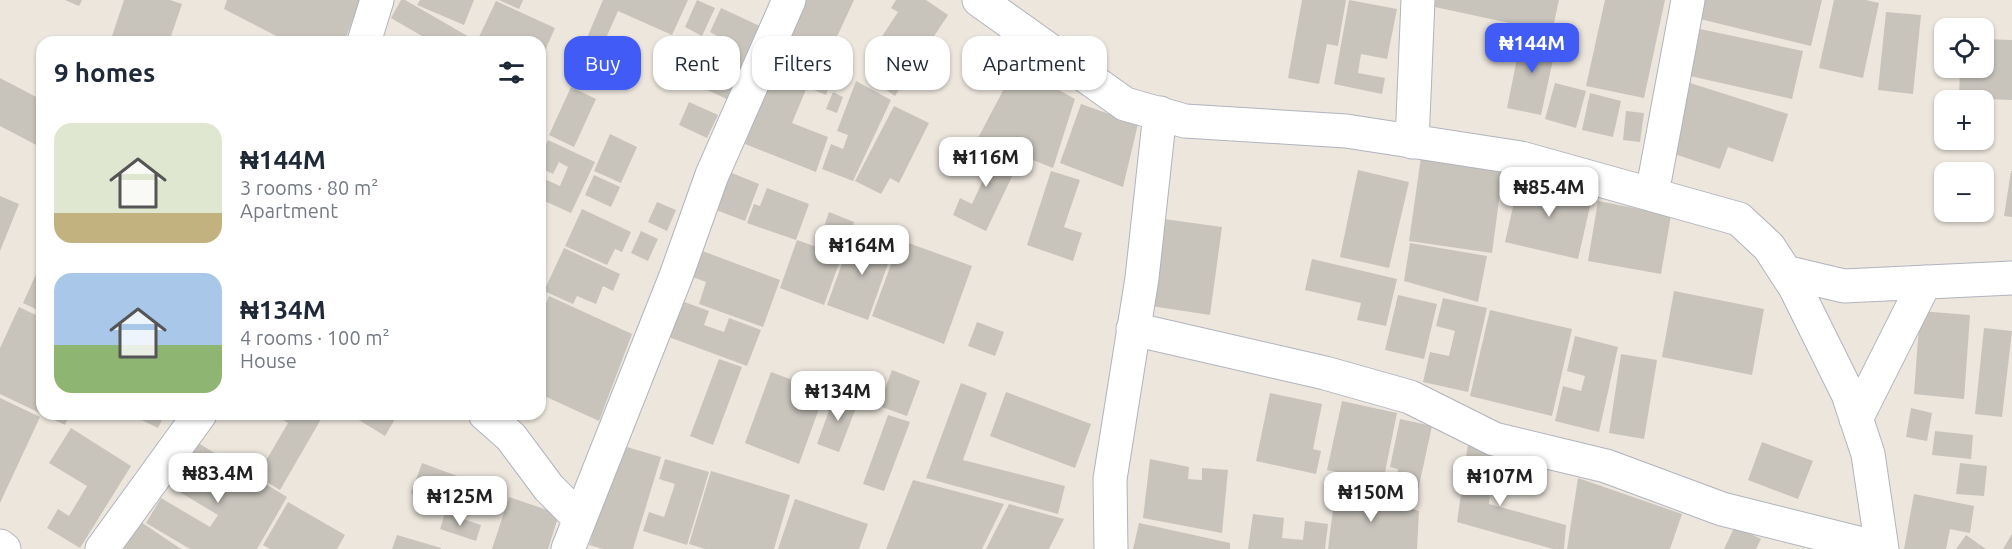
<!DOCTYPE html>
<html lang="en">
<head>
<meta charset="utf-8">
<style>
  :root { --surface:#fff; --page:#f2f2f3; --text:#1f2937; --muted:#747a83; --accent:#415cf6 }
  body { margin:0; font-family:Ubuntu,sans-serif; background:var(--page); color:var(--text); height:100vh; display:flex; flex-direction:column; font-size:22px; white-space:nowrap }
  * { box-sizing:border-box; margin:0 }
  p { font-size:20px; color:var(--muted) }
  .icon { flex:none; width:33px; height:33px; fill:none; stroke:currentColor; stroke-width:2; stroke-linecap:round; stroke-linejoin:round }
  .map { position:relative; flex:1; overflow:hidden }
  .drawer { position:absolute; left:36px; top:36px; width:510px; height:384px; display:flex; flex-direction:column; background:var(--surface); border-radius:18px; box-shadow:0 2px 4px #0004 }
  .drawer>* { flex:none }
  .banner { position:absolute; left:564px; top:36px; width:570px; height:54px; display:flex; gap:12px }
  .tools { position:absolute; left:1934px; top:18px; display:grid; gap:12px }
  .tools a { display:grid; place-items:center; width:60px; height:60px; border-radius:12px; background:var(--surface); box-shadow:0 2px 4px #0004; font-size:30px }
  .price { position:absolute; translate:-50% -51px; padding:0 14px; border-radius:12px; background:#fff; color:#222; font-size:20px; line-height:39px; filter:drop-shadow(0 2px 3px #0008) }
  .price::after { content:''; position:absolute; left:50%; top:36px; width:18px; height:14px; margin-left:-9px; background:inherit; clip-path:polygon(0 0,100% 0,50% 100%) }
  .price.current { background:var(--accent); color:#fff }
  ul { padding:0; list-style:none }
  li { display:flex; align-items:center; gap:18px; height:150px; padding:0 18px }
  li span { display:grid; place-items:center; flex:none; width:168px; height:120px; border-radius:18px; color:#555 }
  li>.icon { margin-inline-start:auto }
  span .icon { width:72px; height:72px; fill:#fffc; stroke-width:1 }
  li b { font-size:26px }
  h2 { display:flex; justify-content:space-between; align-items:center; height:72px; padding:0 18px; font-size:26px }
  .chip { padding:0 21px; border-radius:18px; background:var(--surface); box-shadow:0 2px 4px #0004; font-size:21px; line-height:54px }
  .chip.current { background:var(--accent); color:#fff }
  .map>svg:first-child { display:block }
</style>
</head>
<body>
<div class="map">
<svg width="2012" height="549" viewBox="0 0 2012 549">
  <rect width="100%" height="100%" fill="#ece6dd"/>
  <path fill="#c8c4bc" d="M65,0H82L79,6Z
    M124,0H170L182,4L169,42H110Z
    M227,0H361L344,42H288L224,9Z
    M401,0H405L478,42H425L427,39L391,18Z
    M420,0H474L464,25L417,5Z
    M499,0H523L519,9Z
    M603,0H688L672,35L618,11L602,47L586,40Z
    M697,0L715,8L702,36L685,27Z
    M801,0H854L828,56L784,36Z
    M896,0H926L948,15L895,96L867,77L879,58L871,53L898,12L891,8Z
    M1302,0H1346L1338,46L1327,44L1319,84L1288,78Z
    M1349,0L1397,9L1387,59L1361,54L1358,73L1385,78L1382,94L1334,84Z
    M1431,0H1559L1552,32L1430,6Z
    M1605,0H1665L1644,98L1586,86Z
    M1705,0H1822L1811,46L1700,19Z
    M1834,0H1866L1879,3L1863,78L1819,68Z
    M496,1L555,28L540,62V42H484L478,39Z
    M721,8L764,28L731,101L703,88L725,40L710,32Z
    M1886,12L1921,15L1913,94L1878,90Z
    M1700,29L1803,51L1792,99L1690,76Z
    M1522,34L1557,41L1541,115L1507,108Z
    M1983,39L2012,40V100L1959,98L1960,68H1983Z
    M783,47L836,69L826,95L807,87L792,123L828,137L816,172L745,144Z
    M1016,66L1075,99L1053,168L978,138Z
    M0,78L42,100V148L0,126Z
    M856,81L891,100L853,181L822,169L831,144L843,149L848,135L837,131Z
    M1687,82L1788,114L1773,162L1728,147L1720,169L1665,151Z
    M1555,83L1586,91L1576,128L1545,119Z
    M571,87L596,99L574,147L549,135Z
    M833,92L843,97L837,113L826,109Z
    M1590,93L1621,101L1613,137L1582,130Z
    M689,102L718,115L707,138L679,125Z
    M1081,104L1138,124L1123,187L1060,163Z
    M894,106L929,123L899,183L890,178L881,194L855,181Z
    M1626,111L1644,113L1640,142L1623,140Z
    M610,134L637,147L621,183L594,171Z
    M548,140L595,162L571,213L540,199V177L560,186L568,167L559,162L553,174L540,168V157Z
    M974,146L1017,166L986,231L953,215L960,198L972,204L985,176L964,166Z
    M1421,157L1503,170L1492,253L1409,241Z
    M722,169L759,184L745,221L708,207Z
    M1358,170L1409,182L1389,268L1340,257Z
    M1051,171L1080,180L1064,227L1082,233L1073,261L1027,245Z
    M2011,171H2012V217L2004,216Z
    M594,175L620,187L611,207L585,195Z
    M1520,176L1593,193L1578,259L1505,242Z
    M767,188L809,204L796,240L747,223L754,204L760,206Z
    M0,196L19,204L0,251Z
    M1598,201L1671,215L1661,274L1588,261Z
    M657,202L676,210L667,231L648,222Z
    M582,209L631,232L622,252L615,249L607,265L565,246Z
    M829,212L854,222L824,305L780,288L797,240L817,247Z
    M1164,219L1222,227L1210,315L1151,306Z
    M866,230L896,241L868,320L827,305L844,258L854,262Z
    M641,231L658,239L648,261L631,253Z
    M900,240L972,266L944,344L872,316Z
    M1410,243L1487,256L1478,302L1404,281Z
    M564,248L620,274L613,291L603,286L596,304L577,296L573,304L544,291Z
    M697,249L780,280L763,327L699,304L706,282L687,275Z
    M1312,259L1397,279L1386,326L1357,320L1361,303L1305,290Z
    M42,261V312L23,303Z
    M1674,291L1764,309L1752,375L1662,357Z
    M1398,295L1437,304L1424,359L1385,350Z
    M549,296L632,334L599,421L540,394V318Z
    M1443,298L1487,308L1468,392L1423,382L1430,352L1449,356L1455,331L1436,326Z
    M679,300L709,311L704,325L724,332L729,318L761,330L747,366L666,336Z
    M19,307L42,318V414H70L65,425L0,394V348Z
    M1490,310L1572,329L1552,416L1470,396Z
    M1920,311L1970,315L1964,399L1914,394Z
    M977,322L1004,332L995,356L968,346Z
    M1984,328L2012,331L2002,417L1975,414Z
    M1575,336L1618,347L1599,432L1555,421L1563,386L1581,391L1585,376L1567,371Z
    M1621,354L1657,360L1644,439L1609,433Z
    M719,359L742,367L713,445L690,436Z
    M892,370L920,381L907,416L879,406Z
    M771,372L825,392L799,464L745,443Z
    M961,383L987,393L963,460L1065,486L1058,514L926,478Z
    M836,391L859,400L839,452L817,444Z
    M1006,392L1091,424L1075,468L990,436Z
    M1270,393L1322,404L1313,449L1321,451L1316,474L1256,461Z
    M0,398L40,417L0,503Z
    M1342,401L1397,413L1383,482L1327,470Z
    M1911,408L1932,413L1927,441L1906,437Z
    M129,414H165L158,428Z
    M273,414H324L280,490L257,476L288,423Z
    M349,414H398L385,436Z
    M888,415L910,422L884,491L863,484Z
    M1400,419L1432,426L1415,504L1392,500L1398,469L1390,467Z
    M71,428L131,466L80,548L47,528L58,509L69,516L87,486L49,463Z
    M1935,431L1973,435L1971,459L1932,455Z
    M195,441L287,497L257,549H190L146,523L161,498L210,527L218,515L168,485Z
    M1762,442L1813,461L1798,499L1748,480Z
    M1468,444L1494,450L1489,504L1566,525L1564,549H1553L1457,522Z
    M620,445L661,457L633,549H603L589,545Z
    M665,459L709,472L687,545L643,531L649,512L664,517L675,484L659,479Z
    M1150,459L1189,467L1188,479L1202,480V468L1228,470L1222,533L1143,518Z
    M422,463L468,480L462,498L431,487L427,499L411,493Z
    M1960,463L1987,466L1984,496L1956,494Z
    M711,471L790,495L774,549H705L689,544Z
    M1578,478L1682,514L1670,549H1567Z
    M913,480L1004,504L982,549H886Z
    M1336,486L1419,511L1417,549H1328Z
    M1914,494L1974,506L1970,533L1950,529L1946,549H1904Z
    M509,497L559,514L548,549H492Z
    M795,499L868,524L859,549H778Z
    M288,502L345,535L337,549H270L263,545Z
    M1009,504L1064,519L1049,549H986Z
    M445,513L481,525L476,541L440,529Z
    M1253,514L1284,518L1282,538L1303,540L1305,521L1328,524L1325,549H1248Z
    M138,520L181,549H118Z
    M1139,523L1230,543V549H1133Z
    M1735,526L1761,539L1756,549H1724Z
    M2012,534V549H2003Z
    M397,535L441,548V549H392Z
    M1966,535L1986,549H1956Z"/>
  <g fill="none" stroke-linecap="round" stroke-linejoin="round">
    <g stroke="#b1b3be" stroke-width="35">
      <path id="minor" d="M979,0L1125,104L1185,121L1346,131L1521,158L1739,219L1769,247L1795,287L1848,394L1868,454L1882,549
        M364,42L377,0
        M1412,142L1418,0
        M1652,194L1688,0
        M1785,272L1844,286L2012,278
        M1133,329L1325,373L1410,397L1494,439L1606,466L1722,509L1882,549
        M485,414L511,437L549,488L580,519
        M1856,419L1925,282
        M0,546L4,549
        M102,549L200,414
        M568,549L676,276L712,175L789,0
        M1111,549L1110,479L1142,278L1160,113"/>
    </g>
    <use href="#minor" stroke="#fff" stroke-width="33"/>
  </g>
</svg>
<div class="tools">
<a><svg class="icon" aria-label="locate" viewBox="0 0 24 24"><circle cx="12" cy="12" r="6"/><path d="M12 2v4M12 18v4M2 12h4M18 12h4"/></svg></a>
<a>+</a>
<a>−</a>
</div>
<b class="price current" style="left:1532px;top:74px">₦144M</b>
<b class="price" style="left:986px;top:188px">₦116M</b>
<b class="price" style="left:1549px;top:218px">₦85.4M</b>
<b class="price" style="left:862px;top:276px">₦164M</b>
<b class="price" style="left:838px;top:422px">₦134M</b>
<b class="price" style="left:218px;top:504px">₦83.4M</b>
<b class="price" style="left:1500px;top:507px">₦107M</b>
<b class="price" style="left:1371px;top:523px">₦150M</b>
<b class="price" style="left:460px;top:527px">₦125M</b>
<div class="banner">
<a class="chip current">Buy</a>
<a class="chip">Rent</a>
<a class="chip">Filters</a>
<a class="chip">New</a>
<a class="chip">Apartment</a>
</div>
<section class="drawer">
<h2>9 homes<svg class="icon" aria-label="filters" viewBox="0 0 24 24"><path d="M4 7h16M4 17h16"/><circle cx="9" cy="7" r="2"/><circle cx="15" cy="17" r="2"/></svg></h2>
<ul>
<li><span style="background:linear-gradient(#dfe7d0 75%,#c2b280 0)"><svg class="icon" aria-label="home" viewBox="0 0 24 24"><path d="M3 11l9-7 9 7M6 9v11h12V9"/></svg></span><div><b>₦144M</b><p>3 rooms · 80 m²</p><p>Apartment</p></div></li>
<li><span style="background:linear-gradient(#a9c7e8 60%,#8fb573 0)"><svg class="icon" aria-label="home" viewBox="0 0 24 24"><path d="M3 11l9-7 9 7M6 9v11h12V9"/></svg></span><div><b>₦134M</b><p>4 rooms · 100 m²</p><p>House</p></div></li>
</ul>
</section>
</div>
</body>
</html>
